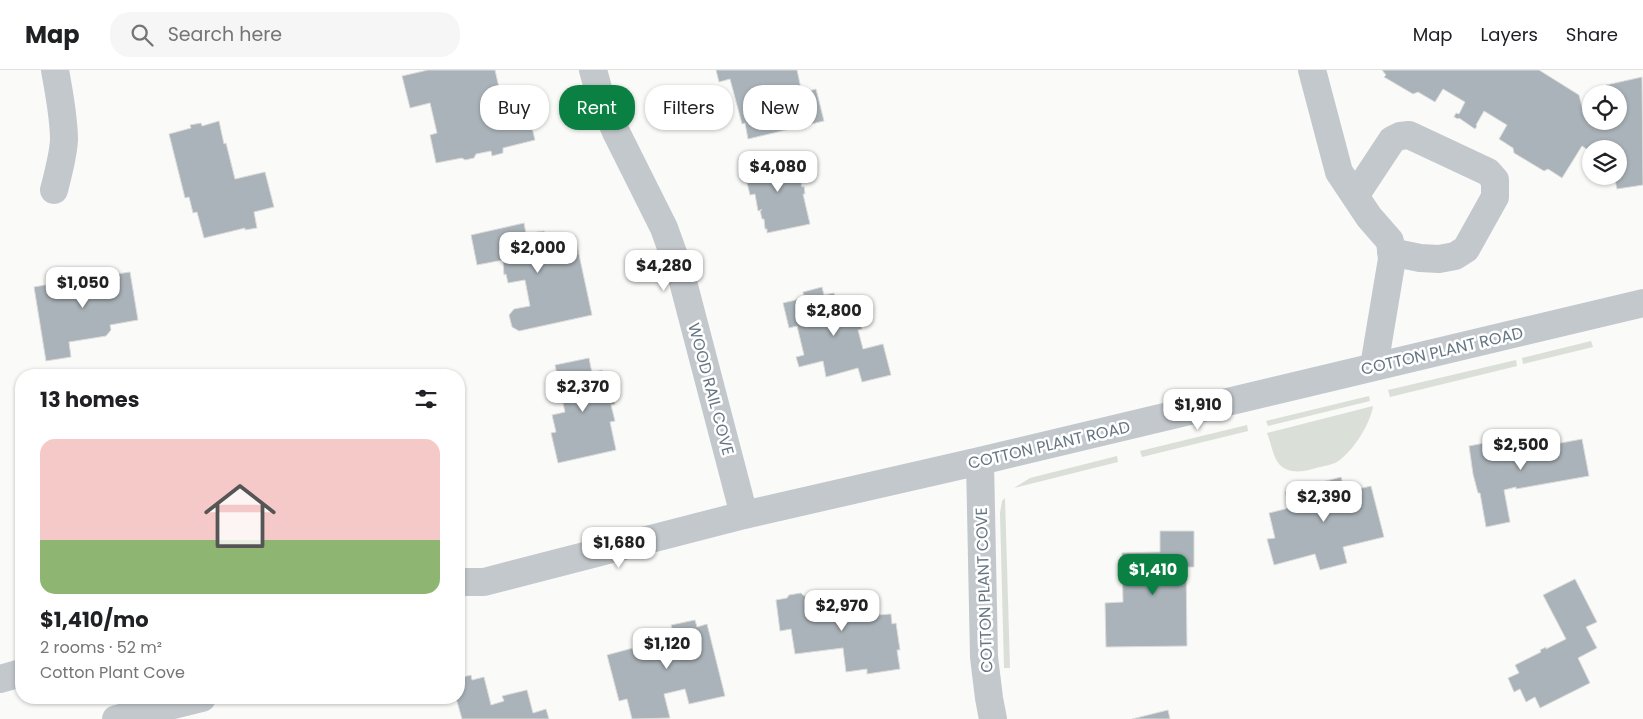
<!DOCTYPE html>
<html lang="en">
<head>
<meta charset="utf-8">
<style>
  :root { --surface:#fff; --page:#f6f6f6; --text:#202124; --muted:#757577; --line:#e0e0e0; --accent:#0b8043 }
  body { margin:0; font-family:Poppins,sans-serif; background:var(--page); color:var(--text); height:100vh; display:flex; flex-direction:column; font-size:19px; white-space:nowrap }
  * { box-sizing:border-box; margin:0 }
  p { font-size:16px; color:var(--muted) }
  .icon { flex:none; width:28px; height:28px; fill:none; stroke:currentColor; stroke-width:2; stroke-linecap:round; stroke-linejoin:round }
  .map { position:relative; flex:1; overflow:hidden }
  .sheet { position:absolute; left:15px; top:299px; width:450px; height:335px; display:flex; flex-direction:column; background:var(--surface); border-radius:20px; box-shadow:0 1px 4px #0004 }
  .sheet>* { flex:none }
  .hud { position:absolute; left:480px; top:15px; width:475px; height:45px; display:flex; gap:10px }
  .fabs { position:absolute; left:1582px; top:15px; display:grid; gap:10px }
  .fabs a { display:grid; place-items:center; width:45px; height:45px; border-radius:50%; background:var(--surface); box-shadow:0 1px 4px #0004; font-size:25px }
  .price { position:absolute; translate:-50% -42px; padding:0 11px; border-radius:10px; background:#fff; color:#222; font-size:16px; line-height:32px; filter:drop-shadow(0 1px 2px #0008) }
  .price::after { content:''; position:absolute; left:50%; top:30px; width:15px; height:11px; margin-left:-8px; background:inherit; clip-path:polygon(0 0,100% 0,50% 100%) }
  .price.current { background:var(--accent); color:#fff }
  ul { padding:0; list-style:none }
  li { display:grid; align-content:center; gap:10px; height:265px; padding:0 25px }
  li span { display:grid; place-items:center; height:155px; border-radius:15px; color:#555 }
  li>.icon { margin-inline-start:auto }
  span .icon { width:90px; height:90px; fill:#fffc; stroke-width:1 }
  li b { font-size:21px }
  h2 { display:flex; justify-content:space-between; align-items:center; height:60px; padding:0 25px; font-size:21px }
  .pill { padding:0 18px; border-radius:20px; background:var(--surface); box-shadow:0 1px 4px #0004; font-size:18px; line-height:45px }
  .pill.current { background:var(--accent); color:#fff }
  header { display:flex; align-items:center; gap:30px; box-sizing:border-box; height:70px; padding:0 25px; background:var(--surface); border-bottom:1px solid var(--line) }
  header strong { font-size:24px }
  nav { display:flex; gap:28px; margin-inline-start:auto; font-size:18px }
  .search { width:350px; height:45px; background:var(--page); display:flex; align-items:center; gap:12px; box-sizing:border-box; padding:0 18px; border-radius:20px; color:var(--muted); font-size:19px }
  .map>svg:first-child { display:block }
</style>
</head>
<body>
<header>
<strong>Map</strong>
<div class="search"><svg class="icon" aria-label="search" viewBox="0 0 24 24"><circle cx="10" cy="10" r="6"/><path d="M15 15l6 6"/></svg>Search here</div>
<nav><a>Map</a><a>Layers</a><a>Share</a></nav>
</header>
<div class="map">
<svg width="1643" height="649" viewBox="0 0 1643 649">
  <rect width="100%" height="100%" fill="#fafaf8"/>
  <path fill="#dadfd7" d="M1591,271L1593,277L1523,294L1522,288Z
    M1516,290L1517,296L1390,327L1388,320Z
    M1369,326L1370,331L1268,356L1266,351Z
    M1373,336C1371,353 1351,385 1335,393C1327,396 1318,397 1309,400C1300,402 1288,403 1280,395C1273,388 1271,372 1267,363Z
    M1247,355L1248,361L1142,387L1140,381Z
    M1117,386L1118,392L1014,418L1030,408Z
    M1005,428L1010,598H1004L1000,443L1002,431Z"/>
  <path fill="#aab3b9" stroke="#dcdcda" d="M428,0H495L503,35H501L502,43L527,37L535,70L503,78V83L492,86L491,81L476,84L474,88L465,90L462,88L436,93L430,65L437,63L430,33L410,38L402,6Z
    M716,0H797L802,23L816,19L824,51L748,69L745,53L742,54L730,9L719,12Z
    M1382,0H1539L1579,25L1582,37L1591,35V51H1619V24H1595L1594,20L1606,17V15L1642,7L1643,115L1617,119L1614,106H1619V79H1591V82L1582,76L1562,108L1548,99L1544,101L1514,83L1513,78L1499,69L1507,55L1484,41L1476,55L1477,56L1475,59L1459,48L1458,49L1454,47L1456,43L1459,44L1465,32L1443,19L1435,32L1418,22L1413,24L1384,7L1386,5Z
    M219,51L224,74L226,73L235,109L265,102L274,137L254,142L257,158L245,160V158L204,168L197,142L193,143L189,127L185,128L169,64L191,58L190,55L201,53L202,56Z
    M781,83L782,87L794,84L802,117L804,116L805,124H803L810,154L767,163V159H765L764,149H762L760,140H762L758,141L755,124L750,125L743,96L779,87L778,84Z
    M524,153L526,164L544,161L546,173L575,166L592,245L519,261L512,257L509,245L514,239L530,236L525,210L508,213L506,204L504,205L503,190L477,195L471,165Z
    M96,201L97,207L130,202L138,250L110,255L111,260L106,266L69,272L71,287L46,291L34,217L56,213L55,208Z
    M822,217L824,225L834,223L838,240L857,235L859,243L865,241L867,249L860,251L862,259L858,260L863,279L883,274L891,305L862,312L858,298L826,307L823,291L799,297L796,287L804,285L797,256L789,258L783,233L804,228L803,222Z
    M589,288L592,303L602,300L606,319L611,318L615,334L611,335L615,351L610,352L616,380L558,393L551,363L556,362L552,345L565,342L563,333H561L559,325H561L555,295Z
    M1511,368L1513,375L1523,373L1524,380L1582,369L1589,406L1516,419V417L1504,420L1510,452L1486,457L1480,423H1478L1473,404L1469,376Z
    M1341,407L1345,422L1371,416L1384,467L1343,477L1347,493L1320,500L1315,484L1274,495L1267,469L1275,468L1269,443L1289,438L1285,422Z
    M1160,461H1194V497H1186L1187,576L1106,577L1105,533L1123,532L1122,483L1160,482Z
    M1575,509L1597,552L1586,557L1597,578L1578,588L1590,613L1540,638L1535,627L1526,632L1520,619L1514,622L1508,608L1519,603L1515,595L1541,582L1540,580L1546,577V579L1566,569L1543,525Z
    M801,523L804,526L815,524L817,538L852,533V531L876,528L878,545L891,544L892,554L896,553L900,580H897L900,599L867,604V599L846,602L843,578L795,584L791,559L780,561L776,530L787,528L789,525Z
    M695,550L697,557L707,554L725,626L689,634L685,619L664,624L670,648L632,649L627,629L619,631L607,585L633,578V576L643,573L641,567L658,562L659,565L673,561L671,555Z
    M471,605L472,610L484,607L491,635L504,631L502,626L527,620L533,643L546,639L549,649H462L456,628H459V608Z
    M1168,640L1170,649H1132Z"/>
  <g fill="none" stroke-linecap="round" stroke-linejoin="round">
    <path stroke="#c3c8cc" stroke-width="28" d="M593,0L599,22L616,62L664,158L682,208L744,445
      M1312,0L1339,102L1369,147L1390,171L1392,189L1374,296
      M54,120C58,104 63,87 64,70C64,47 59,23 55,0
      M1355,126L1392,70L1400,66L1409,65L1488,102L1495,110V127L1466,179L1455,186L1439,189L1420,188L1391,182
      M980,391L984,587L989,628L993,649
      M459,512H484L744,445L980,391L1643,233
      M0,609L21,603
      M116,649L202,628"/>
  </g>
  <g text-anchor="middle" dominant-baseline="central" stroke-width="5" stroke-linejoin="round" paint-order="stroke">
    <g font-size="16" fill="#657683" stroke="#fff">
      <text transform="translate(1442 281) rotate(-13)">COTTON PLANT ROAD</text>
      <text transform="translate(711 319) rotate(75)">WOOD RAIL COVE</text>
      <text transform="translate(1049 375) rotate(-13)">COTTON PLANT ROAD</text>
      <text transform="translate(984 520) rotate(-92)">COTTON PLANT COVE</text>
    </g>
  </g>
</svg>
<div class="fabs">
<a><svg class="icon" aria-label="locate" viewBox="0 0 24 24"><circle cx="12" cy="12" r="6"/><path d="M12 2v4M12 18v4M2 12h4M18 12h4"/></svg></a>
<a><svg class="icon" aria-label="layers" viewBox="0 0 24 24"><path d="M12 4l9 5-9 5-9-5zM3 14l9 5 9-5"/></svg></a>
</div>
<b class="price" style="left:778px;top:123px">$4,080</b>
<b class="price" style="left:538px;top:204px">$2,000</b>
<b class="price" style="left:664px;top:222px">$4,280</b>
<b class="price" style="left:83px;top:239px">$1,050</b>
<b class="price" style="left:834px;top:267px">$2,800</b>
<b class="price" style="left:583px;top:343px">$2,370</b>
<b class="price" style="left:1198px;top:361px">$1,910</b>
<b class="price" style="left:1521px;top:401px">$2,500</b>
<b class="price" style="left:1324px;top:453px">$2,390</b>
<b class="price" style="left:619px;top:499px">$1,680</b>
<b class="price current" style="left:1153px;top:526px">$1,410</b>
<b class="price" style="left:842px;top:562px">$2,970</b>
<b class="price" style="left:667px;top:600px">$1,120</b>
<div class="hud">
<a class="pill">Buy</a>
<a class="pill current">Rent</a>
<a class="pill">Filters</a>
<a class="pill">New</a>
</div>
<section class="sheet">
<h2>13 homes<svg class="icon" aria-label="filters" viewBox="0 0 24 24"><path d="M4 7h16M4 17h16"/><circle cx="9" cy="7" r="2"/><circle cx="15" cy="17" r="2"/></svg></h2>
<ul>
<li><span style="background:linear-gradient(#f6c9c9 65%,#8fb573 0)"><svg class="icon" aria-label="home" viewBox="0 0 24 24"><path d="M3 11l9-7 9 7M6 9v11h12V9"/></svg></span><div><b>$1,410/mo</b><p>2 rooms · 52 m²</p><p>Cotton Plant Cove</p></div></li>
</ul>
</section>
</div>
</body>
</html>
